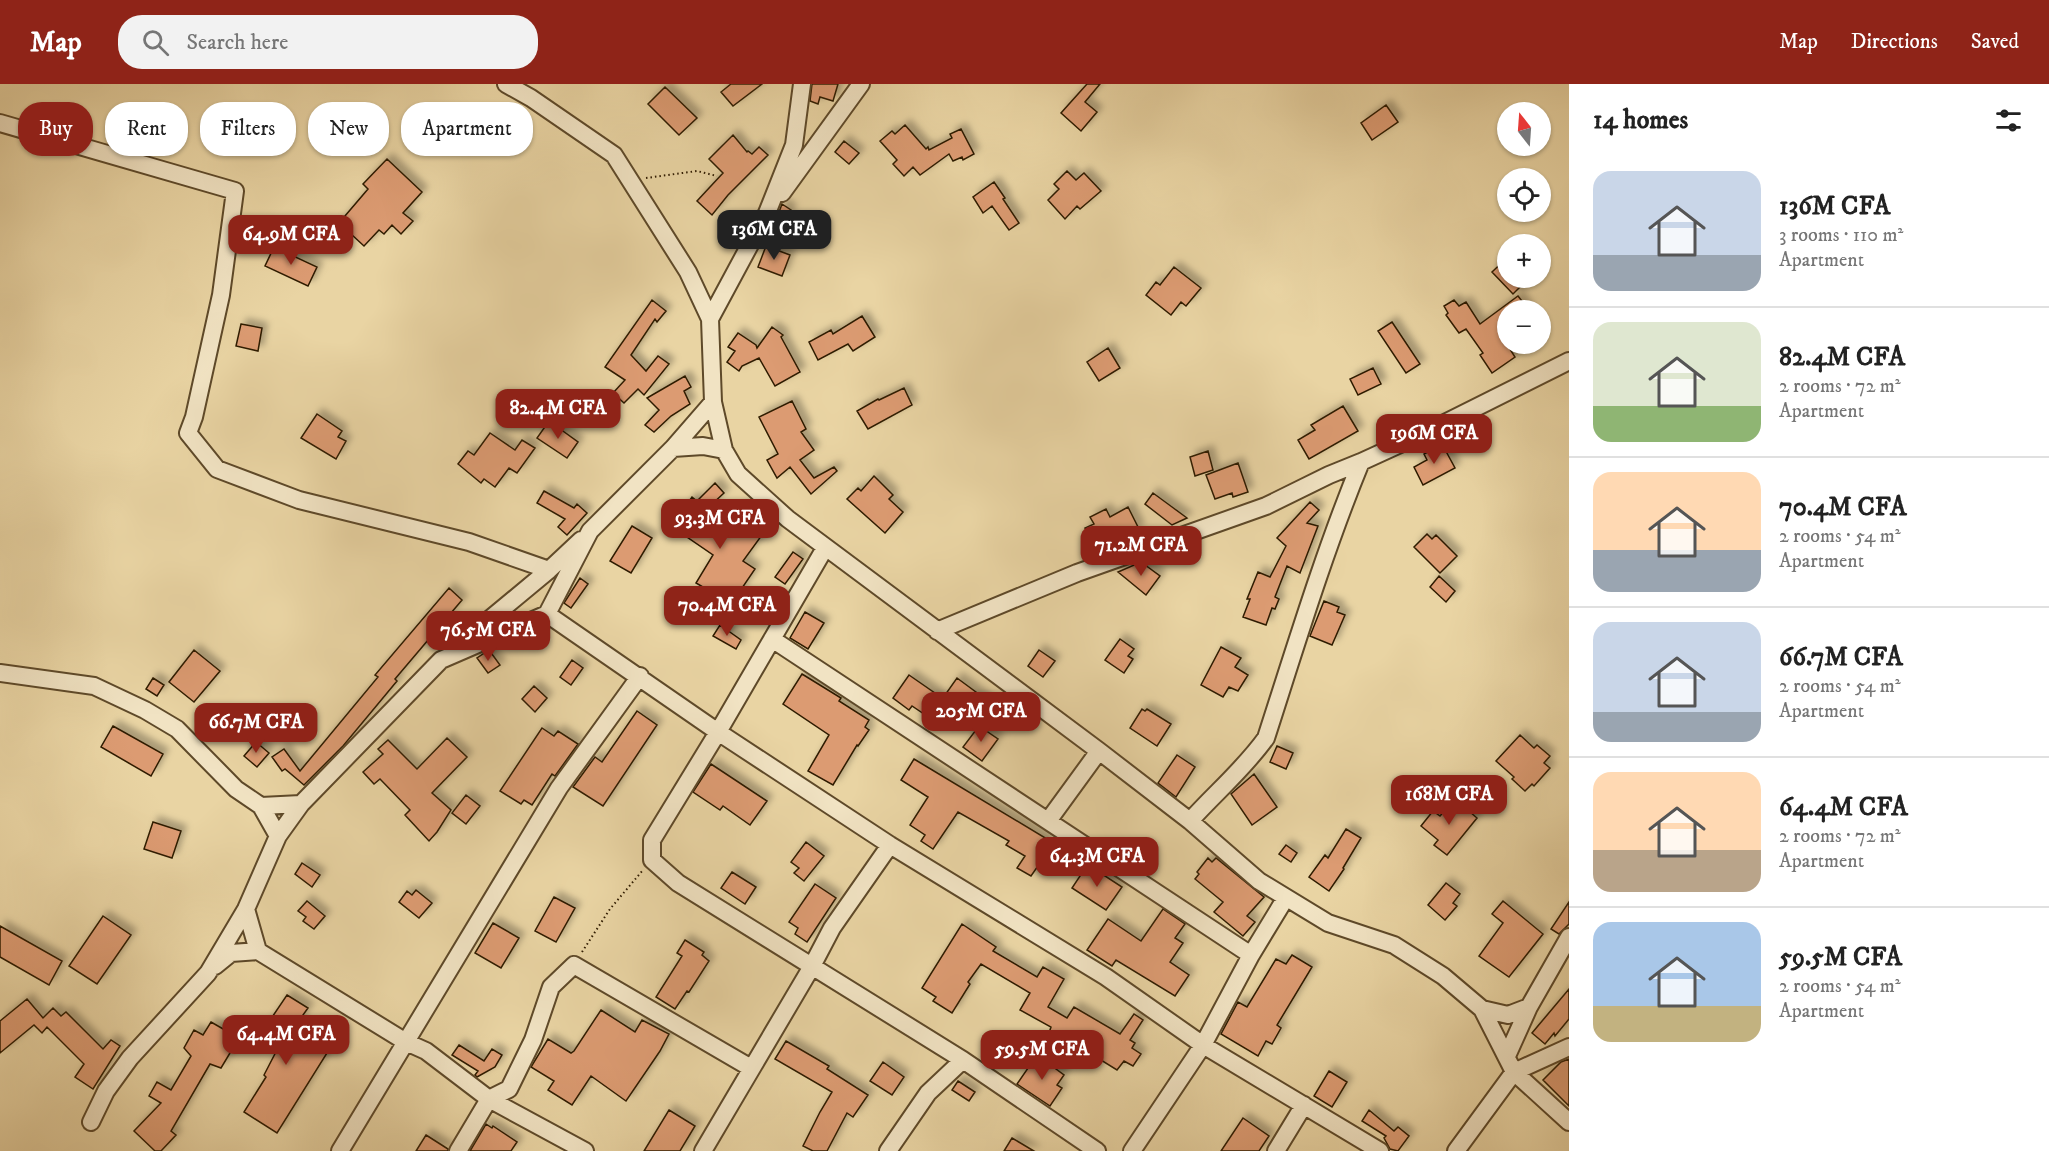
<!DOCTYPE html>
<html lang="en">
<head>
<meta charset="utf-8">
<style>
  :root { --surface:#fff; --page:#f2f2f2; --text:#222; --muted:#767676; --line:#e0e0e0; --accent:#8f2418 }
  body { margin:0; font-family:"IM FELL DW Pica",serif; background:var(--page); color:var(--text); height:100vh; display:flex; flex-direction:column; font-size:22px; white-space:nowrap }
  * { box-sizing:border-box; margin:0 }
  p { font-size:20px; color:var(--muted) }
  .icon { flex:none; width:33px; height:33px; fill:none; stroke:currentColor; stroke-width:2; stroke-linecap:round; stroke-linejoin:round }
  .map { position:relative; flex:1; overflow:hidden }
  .panel { display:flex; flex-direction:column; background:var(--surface); width:480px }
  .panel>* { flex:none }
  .guide { position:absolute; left:18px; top:18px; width:570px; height:54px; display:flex; gap:12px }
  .needle { width:39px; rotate:343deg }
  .tools { position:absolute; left:1497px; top:18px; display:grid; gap:12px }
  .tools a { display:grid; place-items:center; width:54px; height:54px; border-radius:50%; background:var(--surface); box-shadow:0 2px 4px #0004; font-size:30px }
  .price { position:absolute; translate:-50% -51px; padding:0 14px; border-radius:12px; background:var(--accent); color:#fff; font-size:20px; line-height:39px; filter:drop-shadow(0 2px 3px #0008) }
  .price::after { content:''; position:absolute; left:50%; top:36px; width:18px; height:14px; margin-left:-9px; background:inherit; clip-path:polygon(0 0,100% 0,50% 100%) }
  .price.on { background:#222; color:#fff }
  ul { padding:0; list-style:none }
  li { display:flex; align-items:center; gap:18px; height:150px; padding:0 24px }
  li+li { border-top:2px solid var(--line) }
  li span { display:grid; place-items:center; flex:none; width:168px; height:120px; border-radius:18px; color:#555 }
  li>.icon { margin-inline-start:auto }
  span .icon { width:72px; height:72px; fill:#fffc; stroke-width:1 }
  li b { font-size:26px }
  h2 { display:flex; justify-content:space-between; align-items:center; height:72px; padding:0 24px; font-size:26px }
  .chip { padding:0 21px; border-radius:24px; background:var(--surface); box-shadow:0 2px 4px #0004; font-size:21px; line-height:54px }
  .chip.on { background:var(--accent); color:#fff }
  header { display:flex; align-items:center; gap:36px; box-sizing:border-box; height:84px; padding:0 30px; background:var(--accent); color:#fff }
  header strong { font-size:28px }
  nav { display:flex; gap:33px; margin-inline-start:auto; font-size:21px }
  .search { width:420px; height:54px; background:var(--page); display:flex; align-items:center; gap:15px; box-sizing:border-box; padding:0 21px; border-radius:24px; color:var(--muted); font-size:22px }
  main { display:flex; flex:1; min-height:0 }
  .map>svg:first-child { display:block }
</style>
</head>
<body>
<header>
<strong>Map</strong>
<div class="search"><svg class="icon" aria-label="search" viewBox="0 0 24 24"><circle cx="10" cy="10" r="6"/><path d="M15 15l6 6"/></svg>Search here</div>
<nav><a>Map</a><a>Directions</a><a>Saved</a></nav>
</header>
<main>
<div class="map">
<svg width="1569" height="1067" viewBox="0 0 1569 1067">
  <defs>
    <filter id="shadow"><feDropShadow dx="5.5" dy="-5.5" stdDeviation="3" flood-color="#0004"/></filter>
  </defs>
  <rect width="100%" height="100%" fill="#e9d4a3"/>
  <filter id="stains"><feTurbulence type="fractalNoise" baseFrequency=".00333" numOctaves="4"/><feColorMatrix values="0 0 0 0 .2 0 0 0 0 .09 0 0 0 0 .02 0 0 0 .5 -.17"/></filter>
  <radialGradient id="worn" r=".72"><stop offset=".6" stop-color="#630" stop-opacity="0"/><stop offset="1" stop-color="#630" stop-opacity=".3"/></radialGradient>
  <path fill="#dc9b72" stroke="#2f1b00" stroke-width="1.5" filter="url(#shadow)" d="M731,0H762L733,22L721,8Z
    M812,0H838L833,17L820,13L818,20L810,17Z
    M1087,0H1100L1085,18L1097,28L1081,47L1061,29Z
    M665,3L697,34L679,51L648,20Z
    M1386,21L1398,38L1372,56L1361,39Z
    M905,41L926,65L928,63L929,66L952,54L950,50L961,45L974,70L963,76L962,73L953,77L949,70L920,91L913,83L904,92L893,80L897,76L880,57L892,47L895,50Z
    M733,51L747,68L748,67L752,70L759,63L768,71L728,111L712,131L697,117L723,89L709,75Z
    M844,57L859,69L849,80L835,68Z
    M387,75L422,108L403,129L413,137L401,150L392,141L384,150L379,146L364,162L339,139L368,105L363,100Z
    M1067,87L1076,96L1084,89L1101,107L1080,125L1077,122L1065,135L1048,116L1059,105L1054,100Z
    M994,98L1005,114L1003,115L1019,139L1009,146L992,122L983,129L973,113Z
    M782,120L791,126L785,136L778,131Z
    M766,162L790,171L782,192L758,183Z
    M274,163L317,183L308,202L265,182Z
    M1508,173V194H1529L1513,210L1492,188Z
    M1174,183L1201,204L1186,222L1181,218L1171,231L1146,211L1156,198L1160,201Z
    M1518,212L1529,226H1508V262L1515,273L1492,289L1480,271L1483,269L1466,245L1459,249L1446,231L1448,229L1444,222L1454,216L1459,222L1466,218L1480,240Z
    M652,216L666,227L657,238L655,235L631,271L646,287L658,272L669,280L644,311L638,305L624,319L613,309L625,296L605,283Z
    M862,232L875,253L853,267L848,260L818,276L809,258L831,246L833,250Z
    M1392,238L1420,280L1406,289L1378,247Z
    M241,240L262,244L258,267L236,262Z
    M772,243L783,251L781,253L800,288L775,302L759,274L742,282L739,287L727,278L735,267L728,263L738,249L756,261L757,264Z
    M1108,264L1120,284L1099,297L1087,278Z
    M1373,284L1381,300L1358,311L1350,295Z
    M685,292L691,303L684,307L690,320L671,332L654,348L645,341L659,326L647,314Z
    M904,304L912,321L868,345L857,327L878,315L879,316Z
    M792,317L806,345L801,348L814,366L800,376L814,394L834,383L837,387L811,410L790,383L777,394L767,376L778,370L759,333Z
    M1343,322L1358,347L1309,375L1298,356L1315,346L1311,341Z
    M317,330L342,347L338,353L346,357L336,375L301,354Z
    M549,337L578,358L567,374L537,354Z
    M490,349L515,366L522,356L535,364L517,389L509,384L495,403L484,395L481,399L458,380L468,367L474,371Z
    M1442,360L1455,384L1423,401L1414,383L1427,376L1424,370Z
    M1208,367L1213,386L1195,392L1190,373Z
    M1238,379L1248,408L1233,413L1232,409L1215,415L1206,391Z
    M874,392L893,411L889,415L903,428L885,449L847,415L858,404L861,407Z
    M715,399L724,409L709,423L730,438L746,422L757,433L749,442L762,451L743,477L755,485L721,535L693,518L703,503L696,499L713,471L687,453L691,448L675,437L692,413L697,417Z
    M544,407L574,424L577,420L587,429L567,451L558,443L565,435L537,419Z
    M1153,409L1187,434L1172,441L1145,420Z
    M1310,418L1319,426L1307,439L1318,442L1300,489L1287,482L1275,513L1279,515L1275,525L1272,524L1266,541L1243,533L1250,515H1247L1258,488L1270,493L1286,462L1277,454Z
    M1128,423L1139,445L1096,466L1085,444L1094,440L1090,433L1106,425L1110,433Z
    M632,442L652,454L631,489L610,477Z
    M1427,450L1432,455L1436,451L1457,472L1440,489L1414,463Z
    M793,468L803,475L785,500L775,493Z
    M1141,478L1160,492L1146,511L1118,488Z
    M1439,492L1455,507L1446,518L1430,503Z
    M580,494L588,500L571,524L564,519Z
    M449,504L462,516L395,595L397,597L343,662L304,701L285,685L282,687L272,673L284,665L300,687L378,593L375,591Z
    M1324,517L1339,523L1337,528L1345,531L1332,561L1310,552Z
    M805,528L824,539L808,565L790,554Z
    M720,541L741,556L736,565L713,552Z
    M1120,555L1134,565L1128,572L1133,575L1124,589L1105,576Z
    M1221,563L1241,574L1235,583L1248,591L1238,607L1229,603L1223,613L1201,601Z
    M194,566L220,587L194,618L169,598Z
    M489,566L500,581L488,589L477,574Z
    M1039,566L1055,577L1043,593L1028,582Z
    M572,576L583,584L571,601L560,593Z
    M802,590L841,614L839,617L869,636L865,643L869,646L858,662L857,661L833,701L808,687L829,651L783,620Z
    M909,591L942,614L932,630L930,628L927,632L912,622L909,626L893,614Z
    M153,594L164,601L157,612L146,605Z
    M957,594L988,617L977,633L945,611Z
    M534,602L547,614L535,628L522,615Z
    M1142,625L1145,627L1147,625L1171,640L1157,662L1130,644Z
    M637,627L657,641L603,722L573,703L595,673L602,678Z
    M113,642L163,670L151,692L101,663Z
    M979,642L998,655L982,677L963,663Z
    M542,644L554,652L558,647L578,660L555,692L552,690L532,721L524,716L521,720L500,707Z
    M1520,651L1534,664L1537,661L1550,672L1544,679L1550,684L1534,702L1532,700L1525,707L1512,695L1514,693L1496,677Z
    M447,654L467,673L432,709L451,726L437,748L429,757L405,731L410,726L380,695L374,700L363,688L383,670L378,665L388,656L417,685Z
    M256,658L269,669L257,683L244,672Z
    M1277,662L1293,669L1286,685L1270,678Z
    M1177,671L1195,683L1176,713L1158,699Z
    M914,675L1047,755L1040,765L1061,778L1054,788L1040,779L1031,792L1017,784L1025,772L1006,761L1009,757L958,728L933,765L921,757L925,751L910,741L928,713L901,696Z
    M711,680L767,717L750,741L723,722L720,726L693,708Z
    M1254,690L1277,723L1252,741L1231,710Z
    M466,711L480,722L466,740L452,729Z
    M1455,715L1477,734L1447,771L1434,761L1438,756L1421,742L1433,727L1440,732Z
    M153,738L181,747L172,774L144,765Z
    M1346,745L1361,754L1343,784L1344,785L1329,807L1309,793L1325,771L1328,774Z
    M806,758L824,772L804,797L794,789L799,784L791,778Z
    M1286,761L1297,769L1291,778L1279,770Z
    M1208,774L1212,778L1216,774L1264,813L1247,832L1255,838L1243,852L1214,828L1223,818L1195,795L1199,790L1197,788Z
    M302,779L320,791L312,803L295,790Z
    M1084,786L1093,792L1096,786L1122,803L1106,826L1072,804Z
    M732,788L756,803L745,820L721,804Z
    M1446,799L1460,810L1453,819L1457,822L1445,836L1428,821Z
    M815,800L836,814L807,858L795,850L798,844L789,838Z
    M416,806L432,819L419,834L399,818L407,807L412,811Z
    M554,813L575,824L556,858L535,847Z
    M307,817L325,832L314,845L303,837L306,833L298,827Z
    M1503,817L1543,850L1509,893L1479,872L1503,839L1492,830Z
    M1569,818V840L1559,850L1551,845Z
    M1163,825L1185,840L1175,854L1183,859L1170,878L1189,891L1175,912L1116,876L1112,882L1087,866L1108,835L1141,857Z
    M103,832L131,851L97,900L69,882Z
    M493,839L519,854L501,884L475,869Z
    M962,840L996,863L993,867L1037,893L1043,883L1064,895L1048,923L1067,934L1074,923L1120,950L1134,930L1143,936L1130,956L1135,959L1132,964L1141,970L1133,982L1124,977L1117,986L1080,963L1076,969L1058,958L1062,953L1050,946L1051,943L1020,926L1030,909L981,880L968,898L970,900L952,929L933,917L936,913L922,904Z
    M0,842L62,877L49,901L0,873Z
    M685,856L704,868L702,871L709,877L689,908L687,907L675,925L656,913L682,872L677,869Z
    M1292,871L1312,883L1277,941L1281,944L1272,960L1266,957L1258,972L1221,950L1238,918L1247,923L1276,875L1286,880Z
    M1569,905V935L1555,952L1554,949L1545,960L1532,949Z
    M287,911L308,924L298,938L314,948L309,958L327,969L277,1049L244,1028L266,993L264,991L280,960L262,948Z
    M27,915L43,934L53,924L61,932L66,928L103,965L111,956L120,962L93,1005L75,993L84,980L47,943L42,949L34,941L0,969V937Z
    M601,926L635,948L642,936L669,950L660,967L626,1017L591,992L572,1021L548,1006L554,997L531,983L548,955L571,969L574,967Z
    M211,938L239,954L221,984L210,980L171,1047L176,1051L161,1067H155L134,1047L161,1019L149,1012L157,998L171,1006L191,972L184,964L194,946L203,951Z
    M786,957L829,982L827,985L868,1011L853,1033L847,1029L827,1067H813L803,1062L820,1028L832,1008L775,975Z
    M459,961L484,977L492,965L502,971L495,983L477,993L475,991L478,987L452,971Z
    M1037,971L1064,991L1057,1001L1062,1004L1050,1022L1017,1000Z
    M1569,975V1022L1543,996L1561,978Z
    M883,978L904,993L892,1011L870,997Z
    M1329,987L1347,998L1332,1023L1314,1012Z
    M958,997L975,1008L969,1017L952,1006Z
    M669,1026L695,1042L680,1067H644Z
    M1369,1026L1394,1047L1398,1043L1409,1052L1398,1067L1390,1065L1384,1054L1386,1052L1362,1037Z
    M1243,1034L1269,1052L1259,1067H1221Z
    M486,1040L492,1044L493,1042L517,1058L511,1067H470Z
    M426,1051L448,1065V1067H416Z
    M1012,1054L1034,1067H1004Z"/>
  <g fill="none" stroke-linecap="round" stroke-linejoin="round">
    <g stroke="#5e4929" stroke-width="20">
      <path id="minor" d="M506,0L531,14L614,71L688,188L710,235
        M802,0L794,61L767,129L710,235L713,318L724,366L738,390L788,435L1099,667L1190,737L1259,797L1328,839L1394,861L1443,892L1482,925L1514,988L1569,1038
        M0,39L235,107L221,211L194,333L188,349L217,385L299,416L469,458L549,486
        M782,109L861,0
        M673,364L703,362L724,366
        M825,464L718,648L652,756V776L678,799L963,976L1097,1067
        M547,530L718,648L890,761L1106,893L1203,961L1380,1067
        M937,547L1077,489L1266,422L1329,391L1361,378L1433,345L1569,277
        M772,555L1251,871
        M455,564L549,486L581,456
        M0,589L94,602L145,626L177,645L236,705L261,722L301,720
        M261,722L278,752
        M1048,737L1099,667
        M1190,737C1215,709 1244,685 1266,654C1296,561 1324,468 1361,378
        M246,825L258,867
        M215,882L231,869L258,867L406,958L426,967L489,1015L585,1067
        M1482,925L1508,931L1529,923L1569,853
        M1507,972L1529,923
        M91,1038L106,1007L130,974L208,889L246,825L278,752L301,720L441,576L547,530L590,447L673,364L713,318
        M340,1067L559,704L640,592
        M458,1067L489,1015L509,1005L533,956L551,903L574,881L751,984
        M703,1067L811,884L832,844L890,761
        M888,1067L928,1009L963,976
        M1132,1067L1203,961L1251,871L1285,815
        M1276,1067L1304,1021
        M1456,1067L1514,988L1569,963"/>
    </g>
    <path stroke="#2f1b00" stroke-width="2" stroke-dasharray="1.5 3" stroke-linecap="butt" d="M646,94L697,87L717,92
      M582,868L610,825L643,786"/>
    <use href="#minor" stroke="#f1e3c3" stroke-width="16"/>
  </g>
  <rect width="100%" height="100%" filter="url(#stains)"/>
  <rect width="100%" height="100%" fill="url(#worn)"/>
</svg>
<div class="tools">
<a><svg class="needle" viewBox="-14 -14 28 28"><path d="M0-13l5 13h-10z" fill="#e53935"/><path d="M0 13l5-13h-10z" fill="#767676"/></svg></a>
<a><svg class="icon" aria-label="locate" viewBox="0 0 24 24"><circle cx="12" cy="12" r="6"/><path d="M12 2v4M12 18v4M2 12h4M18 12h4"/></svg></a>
<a>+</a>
<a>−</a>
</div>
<b class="price on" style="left:774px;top:177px">136M CFA</b>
<b class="price" style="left:291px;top:182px">64.9M CFA</b>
<b class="price" style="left:558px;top:356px">82.4M CFA</b>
<b class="price" style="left:1434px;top:381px">196M CFA</b>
<b class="price" style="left:720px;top:466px">93.3M CFA</b>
<b class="price" style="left:1141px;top:493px">71.2M CFA</b>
<b class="price" style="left:727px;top:553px">70.4M CFA</b>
<b class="price" style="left:488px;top:578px">76.5M CFA</b>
<b class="price" style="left:981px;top:659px">205M CFA</b>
<b class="price" style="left:256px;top:670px">66.7M CFA</b>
<b class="price" style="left:1449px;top:742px">168M CFA</b>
<b class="price" style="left:1097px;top:804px">64.3M CFA</b>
<b class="price" style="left:286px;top:982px">64.4M CFA</b>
<b class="price" style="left:1042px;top:997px">59.5M CFA</b>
<div class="guide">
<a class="chip on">Buy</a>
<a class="chip">Rent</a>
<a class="chip">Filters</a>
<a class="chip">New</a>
<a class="chip">Apartment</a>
</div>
</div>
<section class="panel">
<h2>14 homes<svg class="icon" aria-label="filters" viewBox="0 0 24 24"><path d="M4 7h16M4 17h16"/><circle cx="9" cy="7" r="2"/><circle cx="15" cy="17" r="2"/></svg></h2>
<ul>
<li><span style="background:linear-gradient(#c9d6e8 70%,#9aa5b1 0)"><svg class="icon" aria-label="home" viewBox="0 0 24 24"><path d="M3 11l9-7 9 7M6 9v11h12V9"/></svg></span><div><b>136M CFA</b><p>3 rooms · 110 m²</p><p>Apartment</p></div></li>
<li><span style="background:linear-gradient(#dfe7d0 70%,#8fb573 0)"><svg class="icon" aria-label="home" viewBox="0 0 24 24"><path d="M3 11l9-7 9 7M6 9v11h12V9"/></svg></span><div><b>82.4M CFA</b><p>2 rooms · 72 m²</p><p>Apartment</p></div></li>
<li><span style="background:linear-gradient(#ffd9b3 65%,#9aa5b1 0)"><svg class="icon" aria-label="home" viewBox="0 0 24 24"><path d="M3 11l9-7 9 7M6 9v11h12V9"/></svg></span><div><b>70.4M CFA</b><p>2 rooms · 54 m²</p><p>Apartment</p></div></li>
<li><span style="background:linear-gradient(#c9d6e8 75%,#9aa5b1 0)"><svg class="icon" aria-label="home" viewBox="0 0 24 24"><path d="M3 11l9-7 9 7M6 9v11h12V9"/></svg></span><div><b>66.7M CFA</b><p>2 rooms · 54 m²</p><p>Apartment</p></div></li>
<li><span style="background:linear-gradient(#ffd9b3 65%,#b9a48a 0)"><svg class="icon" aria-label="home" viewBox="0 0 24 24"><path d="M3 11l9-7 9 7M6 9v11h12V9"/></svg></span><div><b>64.4M CFA</b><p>2 rooms · 72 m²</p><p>Apartment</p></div></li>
<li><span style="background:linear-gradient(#a9c7e8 70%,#c2b280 0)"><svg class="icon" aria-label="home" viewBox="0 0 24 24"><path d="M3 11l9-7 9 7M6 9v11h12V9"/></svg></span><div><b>59.5M CFA</b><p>2 rooms · 54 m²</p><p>Apartment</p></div></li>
</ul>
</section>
</main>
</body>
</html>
